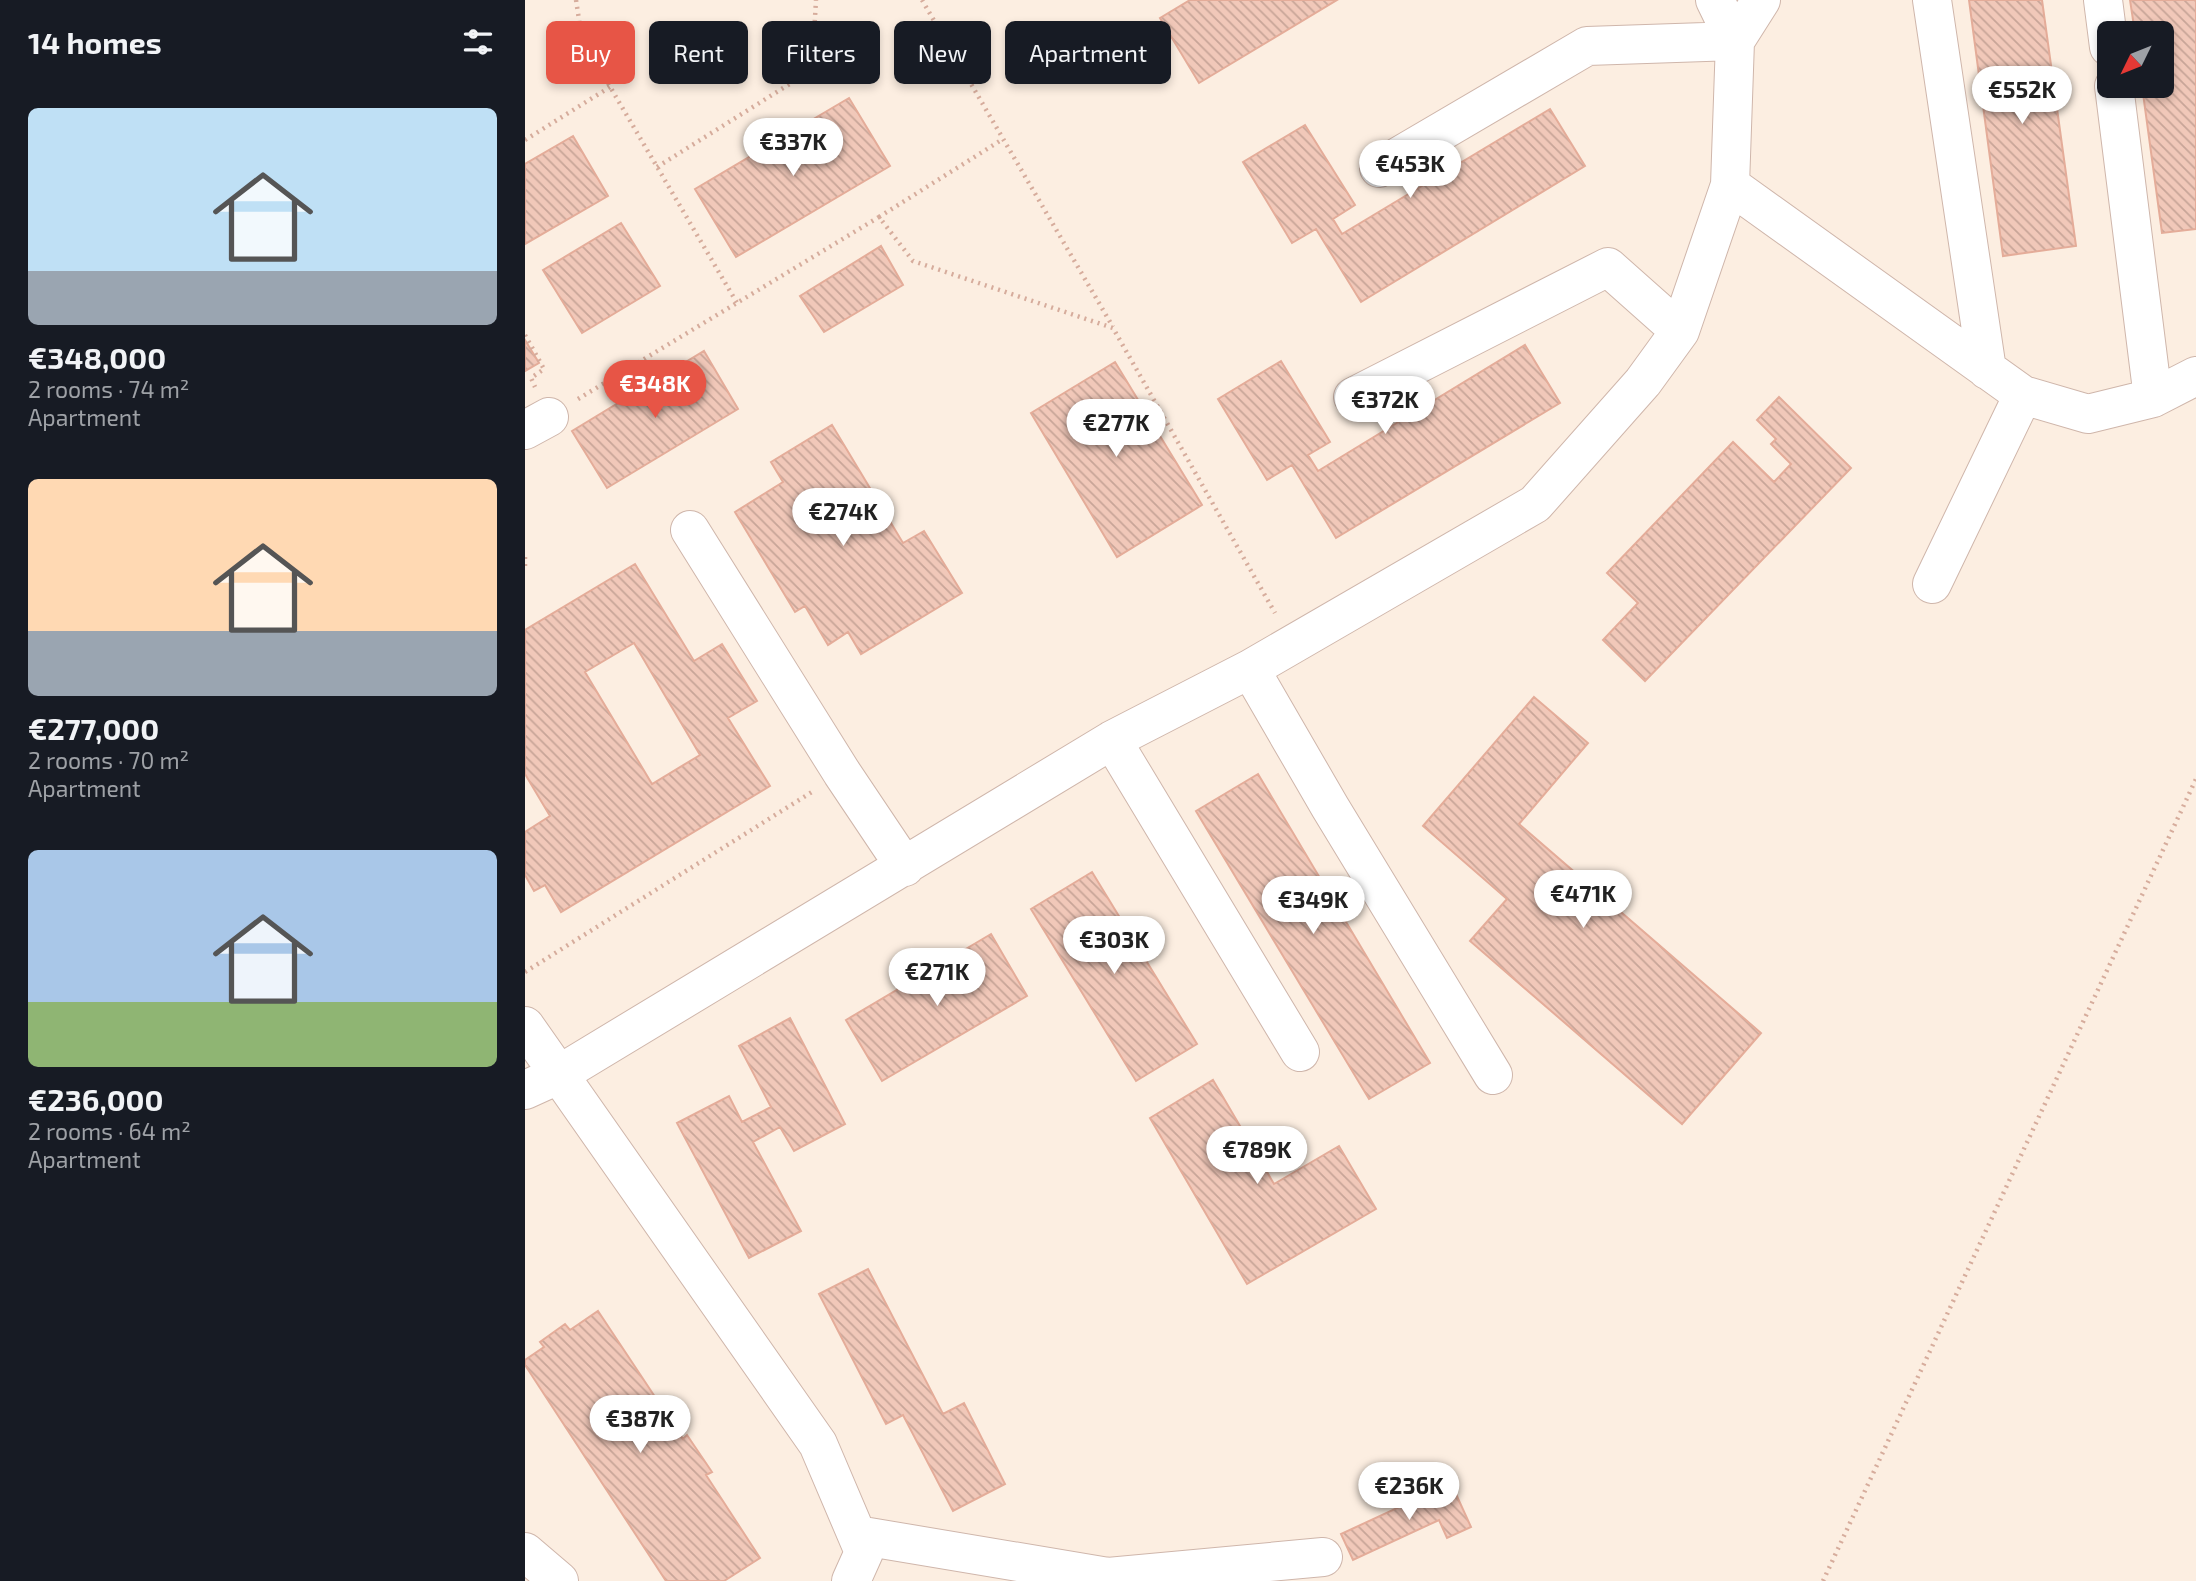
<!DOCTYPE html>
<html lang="en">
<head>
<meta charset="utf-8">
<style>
  :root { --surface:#171b24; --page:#20242c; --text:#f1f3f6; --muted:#9ea1a6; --accent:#e75546 }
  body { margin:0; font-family:"Exo 2",sans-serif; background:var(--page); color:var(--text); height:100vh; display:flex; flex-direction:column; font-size:26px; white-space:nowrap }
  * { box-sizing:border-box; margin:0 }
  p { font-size:23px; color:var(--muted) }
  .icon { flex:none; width:38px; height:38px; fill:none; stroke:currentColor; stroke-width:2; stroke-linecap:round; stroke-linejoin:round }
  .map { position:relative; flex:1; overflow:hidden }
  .sheet { display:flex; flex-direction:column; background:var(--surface); width:525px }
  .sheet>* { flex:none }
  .hud { position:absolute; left:21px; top:21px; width:665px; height:63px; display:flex; gap:14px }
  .needle { width:46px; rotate:227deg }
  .fabs { position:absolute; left:1572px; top:21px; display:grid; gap:14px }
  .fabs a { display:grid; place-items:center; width:77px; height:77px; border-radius:10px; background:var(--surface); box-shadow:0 4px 10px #0003; font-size:35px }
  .price { position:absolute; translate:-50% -60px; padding:0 16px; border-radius:24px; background:#fff; color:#222; font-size:23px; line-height:46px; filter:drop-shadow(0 2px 4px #0008) }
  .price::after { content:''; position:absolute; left:50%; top:42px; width:21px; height:16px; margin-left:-10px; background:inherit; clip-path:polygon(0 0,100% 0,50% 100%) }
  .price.on { background:var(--accent); color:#fff }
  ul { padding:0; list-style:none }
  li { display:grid; align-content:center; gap:14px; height:371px; padding:0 28px }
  li span { display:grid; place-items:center; height:217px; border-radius:10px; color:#555 }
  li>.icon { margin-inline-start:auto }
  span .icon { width:126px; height:126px; fill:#fffc; stroke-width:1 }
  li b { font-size:30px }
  h2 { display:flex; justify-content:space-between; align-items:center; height:84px; padding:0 28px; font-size:30px }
  .tag { padding:0 24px; border-radius:10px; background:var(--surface); box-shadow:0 4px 10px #0003; font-size:24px; line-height:63px }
  .tag.on { background:var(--accent); color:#fff }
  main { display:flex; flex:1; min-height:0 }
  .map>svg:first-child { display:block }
</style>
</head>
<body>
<main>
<section class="sheet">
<h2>14 homes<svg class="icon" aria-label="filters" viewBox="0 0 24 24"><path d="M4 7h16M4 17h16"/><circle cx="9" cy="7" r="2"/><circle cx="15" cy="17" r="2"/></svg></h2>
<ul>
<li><span style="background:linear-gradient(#bfe0f5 75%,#9aa5b1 0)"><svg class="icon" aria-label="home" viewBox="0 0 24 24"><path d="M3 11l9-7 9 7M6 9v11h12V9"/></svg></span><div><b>€348,000</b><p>2 rooms · 74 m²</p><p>Apartment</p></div></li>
<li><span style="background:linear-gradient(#ffd9b3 70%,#9aa5b1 0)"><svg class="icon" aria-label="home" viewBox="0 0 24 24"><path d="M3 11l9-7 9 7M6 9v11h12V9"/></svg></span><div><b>€277,000</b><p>2 rooms · 70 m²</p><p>Apartment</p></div></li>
<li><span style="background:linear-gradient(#a9c7e8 70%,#8fb573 0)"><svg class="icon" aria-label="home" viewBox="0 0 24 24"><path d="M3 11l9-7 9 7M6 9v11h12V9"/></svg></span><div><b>€236,000</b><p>2 rooms · 64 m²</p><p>Apartment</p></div></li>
</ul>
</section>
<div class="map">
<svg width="1671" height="1581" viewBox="0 0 1671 1581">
  <defs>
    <pattern id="building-back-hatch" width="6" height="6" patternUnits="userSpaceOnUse" patternTransform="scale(1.75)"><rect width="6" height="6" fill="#f1c8b9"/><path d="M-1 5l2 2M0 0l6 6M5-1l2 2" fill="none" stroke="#c8a598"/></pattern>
  </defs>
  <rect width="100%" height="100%" fill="#fceee1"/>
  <path fill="url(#building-back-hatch)" stroke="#e4ac99" stroke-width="2" fill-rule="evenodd" d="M665,0H812L674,83L635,18Z
    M1444,0H1517L1551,246L1478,256Z
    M1605,0H1671V229L1637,233L1617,86H1636V33H1610Z
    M324,98L365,166L211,257L170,189Z
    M1025,109L1060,166L836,302L791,229L767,243L718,162L780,125L830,205L808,219L817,234Z
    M48,136L83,196L0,244V164Z
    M96,223L135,286L57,333L18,270Z
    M356,246L378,285L299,332L275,296Z
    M0,340L14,363L0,371Z
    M1000,345L1035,403L811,538L767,465L742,480L693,399L756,361L805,442L783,455L793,471Z
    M179,351L213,409L82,488L47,431Z
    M590,362L677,505L592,557L506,413Z
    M1254,397L1326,468L1120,681L1078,640L1113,603L1082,573L1208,442L1249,482L1266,464L1246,444L1251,439L1232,420Z
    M307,425L378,543L399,531L437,593L336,654L323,632L303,645L280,606L270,612L210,512L258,482L246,462Z
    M110,564L169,661L197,644L232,701L203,718L245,786L36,912L20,885L9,891L0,875V832L25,816L0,774V630ZM109,643L175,755L127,784L60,672Z
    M1009,697L1063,743L994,824L1236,1033L1157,1124L945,941L982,899L898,826Z
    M733,774L905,1063L844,1099L671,811Z
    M567,872L672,1044L611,1081L506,909Z
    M466,934L502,996L357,1081L321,1020Z
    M265,1018L320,1124L269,1151L255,1127L228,1142L276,1231L224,1258L152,1123L204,1096L217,1122L246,1107L214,1046Z
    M688,1080L749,1184L814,1146L851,1209L722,1284L625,1118Z
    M343,1269L418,1414L439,1403L480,1484L428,1511L378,1415L361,1424L294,1294Z
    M73,1311L158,1439L162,1435L187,1472L181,1475L235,1558L199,1581H141L0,1365V1360L19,1347L15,1342L40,1324L45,1330Z
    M926,1483L946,1527L922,1538L914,1520L828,1560L816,1534Z"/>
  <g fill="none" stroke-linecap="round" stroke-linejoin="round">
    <g stroke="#cfb6ab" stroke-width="40">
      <path id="minor" d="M1407,0L1462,370
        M1578,0L1584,47
        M1589,86L1628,398
        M854,168L1062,46L1210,41L1236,0
        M1205,185L1498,395L1563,414L1628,398L1671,376
        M828,397L1083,267L1155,331
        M0,430L24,417
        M165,530L317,773L380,867
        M1407,584L1498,395
        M725,669L805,807L968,1075
        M587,740L775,1052
        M0,1026L293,1444L339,1552L326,1581
        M0,1090L33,1075L587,740L725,669L1010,504L1118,382L1155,331L1205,185L1210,41L1190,0
        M332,1535L583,1577L798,1557
        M0,1552L34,1581"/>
    </g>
    <path stroke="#d6ac9c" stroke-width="4.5" stroke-dasharray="2 5" stroke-linecap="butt" d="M51,0L57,39L212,303
      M397,0L588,327
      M0,140L85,87
      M132,167L287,70L291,0
      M354,217L478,139
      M0,335L19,369L6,378L10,387
      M53,399L354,217L388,261L588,328L750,613
      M0,557V566
      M0,972L290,790
      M1298,1581L1671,779"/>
    <use href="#minor" stroke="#fff" stroke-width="38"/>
  </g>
</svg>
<div class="fabs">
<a><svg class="needle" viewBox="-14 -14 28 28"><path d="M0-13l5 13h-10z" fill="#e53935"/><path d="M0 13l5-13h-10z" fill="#9ea1a6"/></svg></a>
</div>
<b class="price" style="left:1497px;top:126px">€552K</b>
<b class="price" style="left:268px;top:178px">€337K</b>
<b class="price" style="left:885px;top:200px">€453K</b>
<b class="price on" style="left:130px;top:420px">€348K</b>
<b class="price" style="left:860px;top:436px">€372K</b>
<b class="price" style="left:591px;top:459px">€277K</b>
<b class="price" style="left:318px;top:548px">€274K</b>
<b class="price" style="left:1058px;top:930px">€471K</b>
<b class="price" style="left:788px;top:936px">€349K</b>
<b class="price" style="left:589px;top:976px">€303K</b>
<b class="price" style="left:412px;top:1008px">€271K</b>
<b class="price" style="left:732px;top:1186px">€789K</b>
<b class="price" style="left:115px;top:1455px">€387K</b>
<b class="price" style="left:884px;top:1522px">€236K</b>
<div class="hud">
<a class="tag on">Buy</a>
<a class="tag">Rent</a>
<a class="tag">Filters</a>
<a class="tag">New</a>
<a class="tag">Apartment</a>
</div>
</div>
</main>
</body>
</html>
